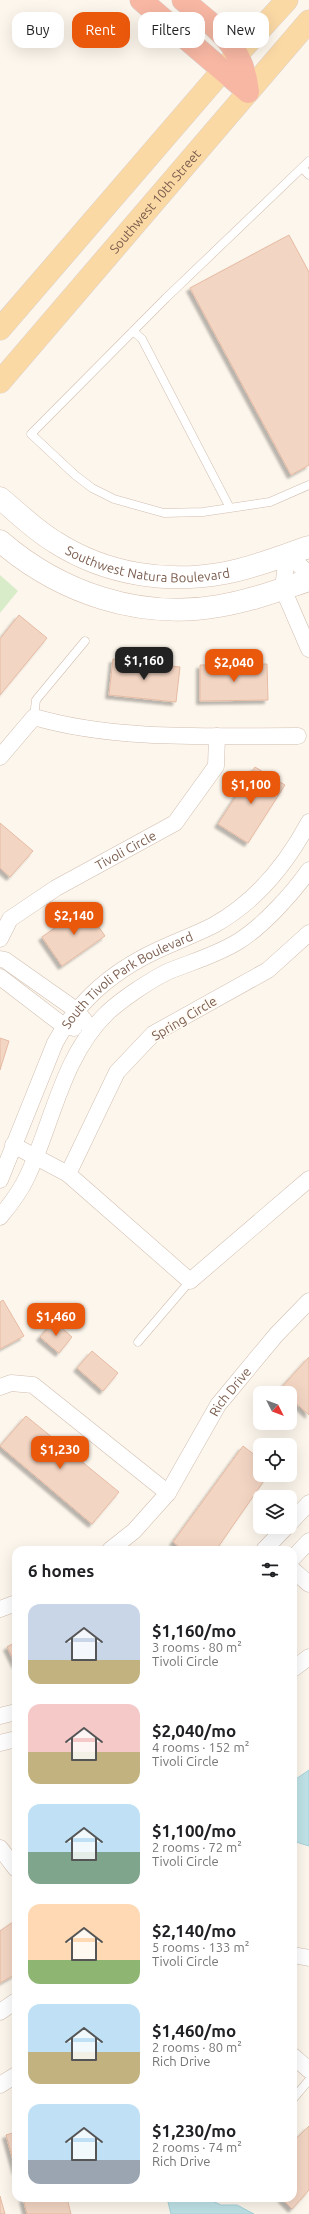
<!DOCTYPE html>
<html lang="en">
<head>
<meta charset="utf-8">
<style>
  :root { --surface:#fff; --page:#f6f6f6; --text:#202124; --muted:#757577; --accent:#ea580c }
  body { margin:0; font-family:Ubuntu,sans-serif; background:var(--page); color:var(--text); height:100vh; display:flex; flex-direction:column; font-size:15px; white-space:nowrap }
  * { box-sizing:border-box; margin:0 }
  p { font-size:13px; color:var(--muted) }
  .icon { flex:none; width:22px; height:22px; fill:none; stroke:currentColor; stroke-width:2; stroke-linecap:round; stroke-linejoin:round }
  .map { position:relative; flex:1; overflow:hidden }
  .details { position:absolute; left:12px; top:1546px; width:285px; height:656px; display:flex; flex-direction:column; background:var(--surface); border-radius:12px; box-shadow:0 4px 16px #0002 }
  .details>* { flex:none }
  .top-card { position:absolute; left:12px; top:12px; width:285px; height:36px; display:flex; gap:8px }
  .needle { width:26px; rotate:132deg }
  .fabs { position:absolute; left:253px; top:1386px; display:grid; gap:8px }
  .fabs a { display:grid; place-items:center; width:44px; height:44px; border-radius:8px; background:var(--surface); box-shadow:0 4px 16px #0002; font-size:20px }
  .price { position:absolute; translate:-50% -34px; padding:0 9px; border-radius:8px; background:var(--accent); color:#fff; font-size:13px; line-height:26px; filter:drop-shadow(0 1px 2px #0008) }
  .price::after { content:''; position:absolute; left:50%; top:24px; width:12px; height:9px; margin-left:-6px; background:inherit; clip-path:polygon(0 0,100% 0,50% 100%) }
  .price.current { background:#222; color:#fff }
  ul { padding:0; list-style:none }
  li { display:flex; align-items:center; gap:12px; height:100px; padding:0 16px }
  li span { display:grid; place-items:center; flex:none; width:112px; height:80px; border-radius:12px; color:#555 }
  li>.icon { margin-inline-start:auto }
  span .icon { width:48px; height:48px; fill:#fffc; stroke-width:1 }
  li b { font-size:17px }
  h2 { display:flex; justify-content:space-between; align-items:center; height:48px; padding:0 16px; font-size:17px }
  .chip { padding:0 14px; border-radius:12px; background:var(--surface); box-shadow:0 4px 16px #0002; font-size:14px; line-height:36px }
  .chip.current { background:var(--accent); color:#fff }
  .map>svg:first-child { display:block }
</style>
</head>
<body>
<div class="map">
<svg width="309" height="2214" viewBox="0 0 309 2214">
  <defs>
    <filter id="shadow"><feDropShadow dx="-3.5" dy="3.5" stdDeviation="1" flood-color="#0004"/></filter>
  </defs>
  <rect width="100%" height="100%" fill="#fdf6ec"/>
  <path fill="#d8ecc9" d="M0,575L18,591L0,613Z"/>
  <path fill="#bfe3e8" stroke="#a5d3da" d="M309,1770V1846L293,1841V1781Z
    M167,2198H206L221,2205H237L254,2214H171Z"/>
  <path fill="#f3d5c3" stroke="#e6bba3" filter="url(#shadow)" d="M289,235L309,272V465L291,475L190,288Z
    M19,615L47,638L0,695V639Z
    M113,659L180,667L176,702L109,695Z
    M267,664L268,700L200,701V665Z
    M255,767L285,785L248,843L218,824Z
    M0,823L33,851L10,877L0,868Z
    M85,907L105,936L62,966L42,937Z
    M0,1038L9,1041L0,1070Z
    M3,1300L24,1336L0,1349V1302Z
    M54,1321L72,1337L59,1353L40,1337Z
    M92,1351L118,1373L103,1391L77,1368Z
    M309,1357V1415L290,1398V1393H285L280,1389Z
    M26,1416L119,1492L92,1524L0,1446Z
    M243,1446L260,1459V1475H268L216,1550H183L173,1542Z
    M16,1642V1665L7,1647Z
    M16,1920V1974L0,1983V1931Z
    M309,2126V2190L292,2209L281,2198H293V2142Z
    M16,2132V2171L6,2135Z
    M0,2196L5,2214H0Z
    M23,2198H67L71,2214H27Z"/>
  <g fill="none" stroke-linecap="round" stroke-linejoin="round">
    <g stroke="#d1beb0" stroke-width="9">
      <path id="lane" d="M309,161L166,298L31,434L75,475L92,488L114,499L164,513L203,512L270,502L309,485
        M302,168L309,175
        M133,331L142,339L230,508
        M34,717L36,700L85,641
        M138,1342L190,1281
        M293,2099L309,2080"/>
    </g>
    <g stroke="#d1beb0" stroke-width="17">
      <g id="street">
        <path d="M287,554L283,589L309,649"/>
        <path d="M287,554L309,574"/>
        <path d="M0,757L34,717C116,741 213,736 298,736"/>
        <path d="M309,933L268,970L153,1034L117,1072L68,1174L190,1281L309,1179"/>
        <path id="s1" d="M0,939L10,919L56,888L175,823L216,766L217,736"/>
        <path d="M0,959L5,960L76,1010L92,1030"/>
        <path d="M0,977L64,1026L74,1028"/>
        <path d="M13,1145L68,1174"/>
        <path id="s2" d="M0,1180L55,1043C75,1006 105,978 142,958C165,945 191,937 214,925C257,901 286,865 309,822"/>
        <path d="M0,1217C10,1205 20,1192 27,1177C53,1122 62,1057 107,1013C122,999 149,981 167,972C191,962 217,955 239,941C263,926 293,893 309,870"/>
        <path d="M0,1387L11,1383L33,1385L168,1493L134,1531L110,1550"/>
        <path id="s3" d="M168,1493L218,1405L276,1335L309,1301"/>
        <path d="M290,1523L309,1503"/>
        <path d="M264,1550L286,1527"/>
        <path d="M293,1558L309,1541"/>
        <path d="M293,1570L309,1584"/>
        <path d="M0,1609L16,1603"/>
        <path d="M293,1669L309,1657"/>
        <path d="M0,1716L16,1712"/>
        <path d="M0,1743L16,1739"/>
        <path d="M0,1848L16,1869"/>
        <path d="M293,1955L309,1958"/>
        <path d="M0,2012L16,2001"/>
        <path d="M293,2056L309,2070"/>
        <path d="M0,2085L16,2075"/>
      </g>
    </g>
    <g stroke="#d6c0b0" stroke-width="23">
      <g id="secondary">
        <path id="s4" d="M0,498C18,513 35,530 55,542C105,574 166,584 225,573C253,568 282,556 309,547"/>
        <path d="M0,541C60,593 140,620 219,606C250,601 279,590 309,580"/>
      </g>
    </g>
    <g stroke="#dad1cd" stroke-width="23">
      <g id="primary">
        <path d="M0,329L223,70L287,0"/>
        <path id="s5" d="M0,382L309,21"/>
      </g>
    </g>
    <g stroke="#dad1cd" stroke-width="23">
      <path id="highway" d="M141,0L248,92
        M183,0C217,29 243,44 248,92"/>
    </g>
    <use href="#lane" stroke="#fff" stroke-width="8"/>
    <use href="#street" stroke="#fff" stroke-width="16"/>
    <use href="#secondary" stroke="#fff" stroke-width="22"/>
    <use href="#primary" stroke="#fbd9a5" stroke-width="22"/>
    <use href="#highway" stroke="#f7b7a3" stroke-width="22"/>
  </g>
  <g text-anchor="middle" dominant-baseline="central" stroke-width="3.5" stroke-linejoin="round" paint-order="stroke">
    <g font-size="13" fill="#7a5c4d" stroke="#fffaf3">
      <text stroke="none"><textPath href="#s5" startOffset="238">Southwest 10th Street</textPath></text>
      <text stroke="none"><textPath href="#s4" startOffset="168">Southwest Natura Boulevard</textPath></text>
      <text stroke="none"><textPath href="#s1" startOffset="157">Tivoli Circle</textPath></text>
      <text stroke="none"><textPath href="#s2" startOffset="246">South Tivoli Park Boulevard</textPath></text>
      <text transform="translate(184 1018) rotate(-31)">Spring Circle</text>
      <text stroke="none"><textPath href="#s3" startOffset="119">Rich Drive</textPath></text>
    </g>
  </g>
</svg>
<div class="fabs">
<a><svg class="needle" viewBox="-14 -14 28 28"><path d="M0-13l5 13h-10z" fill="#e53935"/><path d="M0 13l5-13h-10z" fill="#757577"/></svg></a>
<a><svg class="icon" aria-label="locate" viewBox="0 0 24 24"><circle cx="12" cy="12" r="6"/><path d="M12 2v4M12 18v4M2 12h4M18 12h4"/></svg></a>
<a><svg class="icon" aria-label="layers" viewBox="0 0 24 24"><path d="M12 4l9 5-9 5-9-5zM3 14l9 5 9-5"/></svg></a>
</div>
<b class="price current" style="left:144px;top:681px">$1,160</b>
<b class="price" style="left:234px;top:683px">$2,040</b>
<b class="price" style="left:251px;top:805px">$1,100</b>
<b class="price" style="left:74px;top:936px">$2,140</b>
<b class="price" style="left:56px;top:1337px">$1,460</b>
<b class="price" style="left:60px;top:1470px">$1,230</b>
<div class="top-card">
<a class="chip">Buy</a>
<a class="chip current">Rent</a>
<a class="chip">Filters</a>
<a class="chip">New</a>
</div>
<section class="details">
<h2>6 homes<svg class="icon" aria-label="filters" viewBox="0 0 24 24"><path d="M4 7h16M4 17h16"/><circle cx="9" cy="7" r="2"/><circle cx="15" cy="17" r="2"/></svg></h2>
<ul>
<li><span style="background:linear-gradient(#c9d6e8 70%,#c2b280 0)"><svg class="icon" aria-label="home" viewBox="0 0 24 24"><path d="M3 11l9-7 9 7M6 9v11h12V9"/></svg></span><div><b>$1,160/mo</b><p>3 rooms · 80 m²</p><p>Tivoli Circle</p></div></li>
<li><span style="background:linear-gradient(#f6c9c9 60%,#c2b280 0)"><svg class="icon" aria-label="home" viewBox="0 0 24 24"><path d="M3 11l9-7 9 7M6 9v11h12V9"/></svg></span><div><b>$2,040/mo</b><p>4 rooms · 152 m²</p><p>Tivoli Circle</p></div></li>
<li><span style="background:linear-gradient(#bfe0f5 60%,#7fa58c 0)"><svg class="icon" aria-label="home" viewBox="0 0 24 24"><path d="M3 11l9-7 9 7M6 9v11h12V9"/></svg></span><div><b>$1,100/mo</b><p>2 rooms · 72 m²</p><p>Tivoli Circle</p></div></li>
<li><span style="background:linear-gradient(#ffd9b3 70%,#8fb573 0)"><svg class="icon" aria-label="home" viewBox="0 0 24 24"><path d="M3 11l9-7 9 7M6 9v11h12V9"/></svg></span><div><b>$2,140/mo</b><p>5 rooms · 133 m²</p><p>Tivoli Circle</p></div></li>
<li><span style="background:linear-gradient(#bfe0f5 60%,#c2b280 0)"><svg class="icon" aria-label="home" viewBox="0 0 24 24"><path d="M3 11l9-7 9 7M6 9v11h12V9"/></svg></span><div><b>$1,460/mo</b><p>2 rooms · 80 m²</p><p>Rich Drive</p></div></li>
<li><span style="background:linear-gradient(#bfe0f5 70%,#9aa5b1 0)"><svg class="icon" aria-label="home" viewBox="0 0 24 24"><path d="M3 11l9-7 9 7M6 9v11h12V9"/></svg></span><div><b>$1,230/mo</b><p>2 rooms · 74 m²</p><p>Rich Drive</p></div></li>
</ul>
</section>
</div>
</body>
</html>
